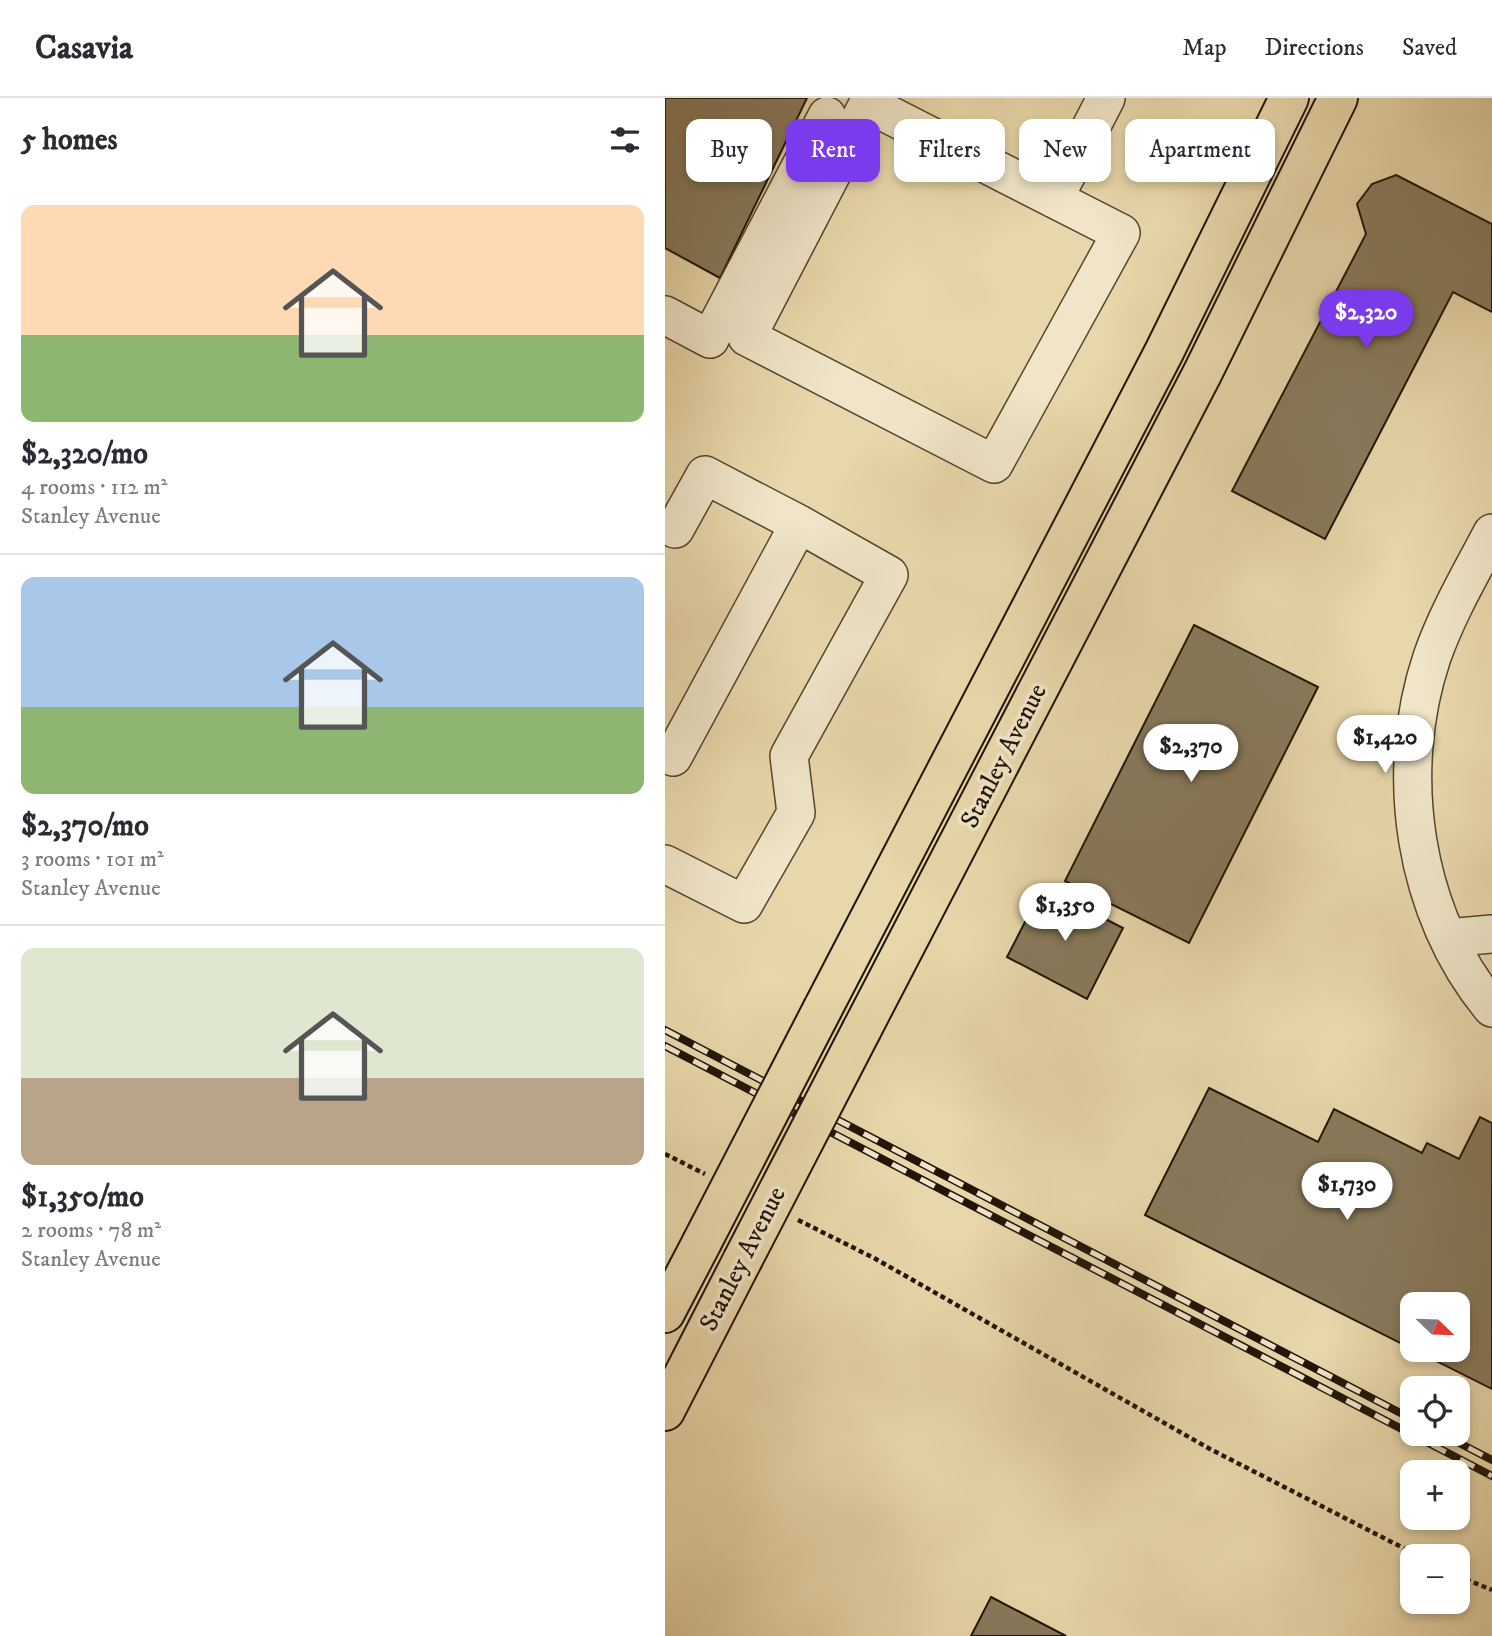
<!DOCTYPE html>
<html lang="en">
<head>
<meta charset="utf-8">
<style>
  :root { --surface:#fff; --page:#f7f7f7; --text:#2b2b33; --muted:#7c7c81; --line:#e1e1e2; --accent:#7c3aed }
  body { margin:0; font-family:"IM FELL DW Pica",serif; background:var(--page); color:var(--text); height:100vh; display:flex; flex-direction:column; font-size:26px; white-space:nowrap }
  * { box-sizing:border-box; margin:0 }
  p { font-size:23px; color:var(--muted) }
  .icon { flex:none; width:38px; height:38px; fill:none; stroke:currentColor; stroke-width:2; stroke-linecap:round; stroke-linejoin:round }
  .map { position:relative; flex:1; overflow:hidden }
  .drawer { display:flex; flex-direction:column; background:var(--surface); width:665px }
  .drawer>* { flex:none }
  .top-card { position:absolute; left:21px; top:21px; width:665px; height:63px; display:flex; gap:14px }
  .needle { width:46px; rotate:113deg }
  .buttons { position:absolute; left:735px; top:1194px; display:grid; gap:14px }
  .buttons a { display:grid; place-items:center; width:70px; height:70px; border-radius:14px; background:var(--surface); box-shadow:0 4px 10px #0003; font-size:35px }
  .price { position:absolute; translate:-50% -60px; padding:0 16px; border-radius:24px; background:#fff; color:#222; font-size:23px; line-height:46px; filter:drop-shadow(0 2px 4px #0008) }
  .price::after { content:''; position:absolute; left:50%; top:42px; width:21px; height:16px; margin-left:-10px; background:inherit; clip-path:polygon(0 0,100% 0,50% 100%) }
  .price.active { background:var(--accent); color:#fff }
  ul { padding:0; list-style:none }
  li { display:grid; align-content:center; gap:14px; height:371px; padding:0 21px }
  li+li { border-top:2px solid var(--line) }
  li span { display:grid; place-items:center; height:217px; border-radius:14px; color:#555 }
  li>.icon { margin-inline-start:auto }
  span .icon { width:126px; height:126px; fill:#fffc; stroke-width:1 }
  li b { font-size:30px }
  h2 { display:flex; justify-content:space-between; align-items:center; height:84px; padding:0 21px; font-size:30px }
  .pill { padding:0 24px; border-radius:14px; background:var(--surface); box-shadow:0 4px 10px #0003; font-size:24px; line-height:63px }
  .pill.active { background:var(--accent); color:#fff }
  header { display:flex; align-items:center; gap:42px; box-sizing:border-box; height:98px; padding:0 35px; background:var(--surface); border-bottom:2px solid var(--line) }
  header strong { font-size:33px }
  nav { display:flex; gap:38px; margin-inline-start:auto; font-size:24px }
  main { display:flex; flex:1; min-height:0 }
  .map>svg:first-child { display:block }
</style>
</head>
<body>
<header>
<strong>Casavia</strong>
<nav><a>Map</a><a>Directions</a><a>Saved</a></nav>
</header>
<main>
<section class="drawer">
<h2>5 homes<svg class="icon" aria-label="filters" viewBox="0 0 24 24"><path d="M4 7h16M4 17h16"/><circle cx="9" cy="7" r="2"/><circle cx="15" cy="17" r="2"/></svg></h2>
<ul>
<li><span style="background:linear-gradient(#ffd9b3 60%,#8fb573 0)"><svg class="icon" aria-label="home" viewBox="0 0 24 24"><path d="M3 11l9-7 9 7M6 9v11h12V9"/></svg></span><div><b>$2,320/mo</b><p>4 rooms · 112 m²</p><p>Stanley Avenue</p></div></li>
<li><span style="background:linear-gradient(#a9c7e8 60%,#8fb573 0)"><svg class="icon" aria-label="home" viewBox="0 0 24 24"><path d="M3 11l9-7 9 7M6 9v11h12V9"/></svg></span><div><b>$2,370/mo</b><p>3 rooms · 101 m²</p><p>Stanley Avenue</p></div></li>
<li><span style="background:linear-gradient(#dfe7d0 60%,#b9a48a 0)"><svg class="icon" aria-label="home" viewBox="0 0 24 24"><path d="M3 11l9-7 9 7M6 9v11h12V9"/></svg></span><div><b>$1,350/mo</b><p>2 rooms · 78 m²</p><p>Stanley Avenue</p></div></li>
</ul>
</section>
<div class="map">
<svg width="827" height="1538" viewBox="0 0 827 1538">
  <rect width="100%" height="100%" fill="#e8d7aa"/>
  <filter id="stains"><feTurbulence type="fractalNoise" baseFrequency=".00286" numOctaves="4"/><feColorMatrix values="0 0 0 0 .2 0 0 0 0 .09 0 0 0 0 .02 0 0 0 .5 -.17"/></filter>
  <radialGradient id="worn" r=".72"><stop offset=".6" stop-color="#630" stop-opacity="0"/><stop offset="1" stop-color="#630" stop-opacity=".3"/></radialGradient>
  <path fill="#887a5c" stroke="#211508" stroke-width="2" fill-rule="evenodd" d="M0,0H142L55,180L0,150Z
    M731,77L827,126V214L788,194L660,441L567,393L701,136L692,106L707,86Z
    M529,527L653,589L524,845L400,783Z
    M378,789L458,830L422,901L342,859Z
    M544,990L653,1044L669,1011L757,1055L762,1045L794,1061L815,1019L827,1025V1291L480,1117ZM747,1206H793V1251H747Z
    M326,1499L401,1538H306Z"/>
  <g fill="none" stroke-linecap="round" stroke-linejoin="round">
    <g stroke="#534630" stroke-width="40">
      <path id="minor" d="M203,6L456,135L329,366L82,239C122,162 162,84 203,6L206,0
        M389,101L441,0
        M0,217L45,241L162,18
        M827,435C806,475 782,516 767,559C728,675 748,815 827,910
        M8,659L134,426L40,377L10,431
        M0,766L79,806L131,715L124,658L224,477L134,426
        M783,840L827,836"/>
    </g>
    <g stroke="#211508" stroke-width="42">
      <path id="major" d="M158,910L499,254L624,0
        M197,931L538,274L673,0
        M0,1215L36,1146
        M0,1313L77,1163"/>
    </g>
    <path stroke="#211508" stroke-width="4.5" stroke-dasharray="5 3.5" stroke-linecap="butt" d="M0,1056L40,1076
      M133,1122L209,1160L545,1351L754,1458
      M793,1478L827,1492"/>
    <use href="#minor" stroke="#f0e5c8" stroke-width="37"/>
    <use href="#major" stroke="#e8d7aa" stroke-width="38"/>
    <g stroke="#211508" stroke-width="8">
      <path id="rail" d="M0,932L747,1321
        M0,948L827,1378
        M775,1335L827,1362"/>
    </g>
    <use href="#rail" stroke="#f0e5c8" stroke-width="5" stroke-dasharray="16" stroke-linecap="butt"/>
    <g stroke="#211508" stroke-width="42" stroke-linecap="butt">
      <path id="major-bridge" d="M36,1146L158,910
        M77,1163L197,931"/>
    </g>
    <use href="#major-bridge" stroke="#e8d7aa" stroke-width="38"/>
  </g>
  <g text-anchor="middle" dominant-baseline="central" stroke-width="7" stroke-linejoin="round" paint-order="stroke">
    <g font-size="26" fill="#211508" stroke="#f0e5c8">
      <text transform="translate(339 658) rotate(-63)">Stanley Avenue</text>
      <text transform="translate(78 1161) rotate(-63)">Stanley Avenue</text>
    </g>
  </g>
  <rect width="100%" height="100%" filter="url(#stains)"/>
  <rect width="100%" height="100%" fill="url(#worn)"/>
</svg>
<div class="buttons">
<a><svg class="needle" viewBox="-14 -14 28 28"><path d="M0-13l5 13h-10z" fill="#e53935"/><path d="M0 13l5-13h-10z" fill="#7c7c81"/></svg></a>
<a><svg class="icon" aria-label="locate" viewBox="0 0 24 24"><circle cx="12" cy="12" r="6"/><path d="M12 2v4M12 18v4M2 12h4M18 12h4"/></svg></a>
<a>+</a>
<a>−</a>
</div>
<b class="price active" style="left:701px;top:252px">$2,320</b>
<b class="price" style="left:720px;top:677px">$1,420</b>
<b class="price" style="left:526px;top:686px">$2,370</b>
<b class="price" style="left:400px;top:845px">$1,350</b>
<b class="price" style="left:682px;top:1124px">$1,730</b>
<div class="top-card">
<a class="pill">Buy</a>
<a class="pill active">Rent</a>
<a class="pill">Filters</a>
<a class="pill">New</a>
<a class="pill">Apartment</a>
</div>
</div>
</main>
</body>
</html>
